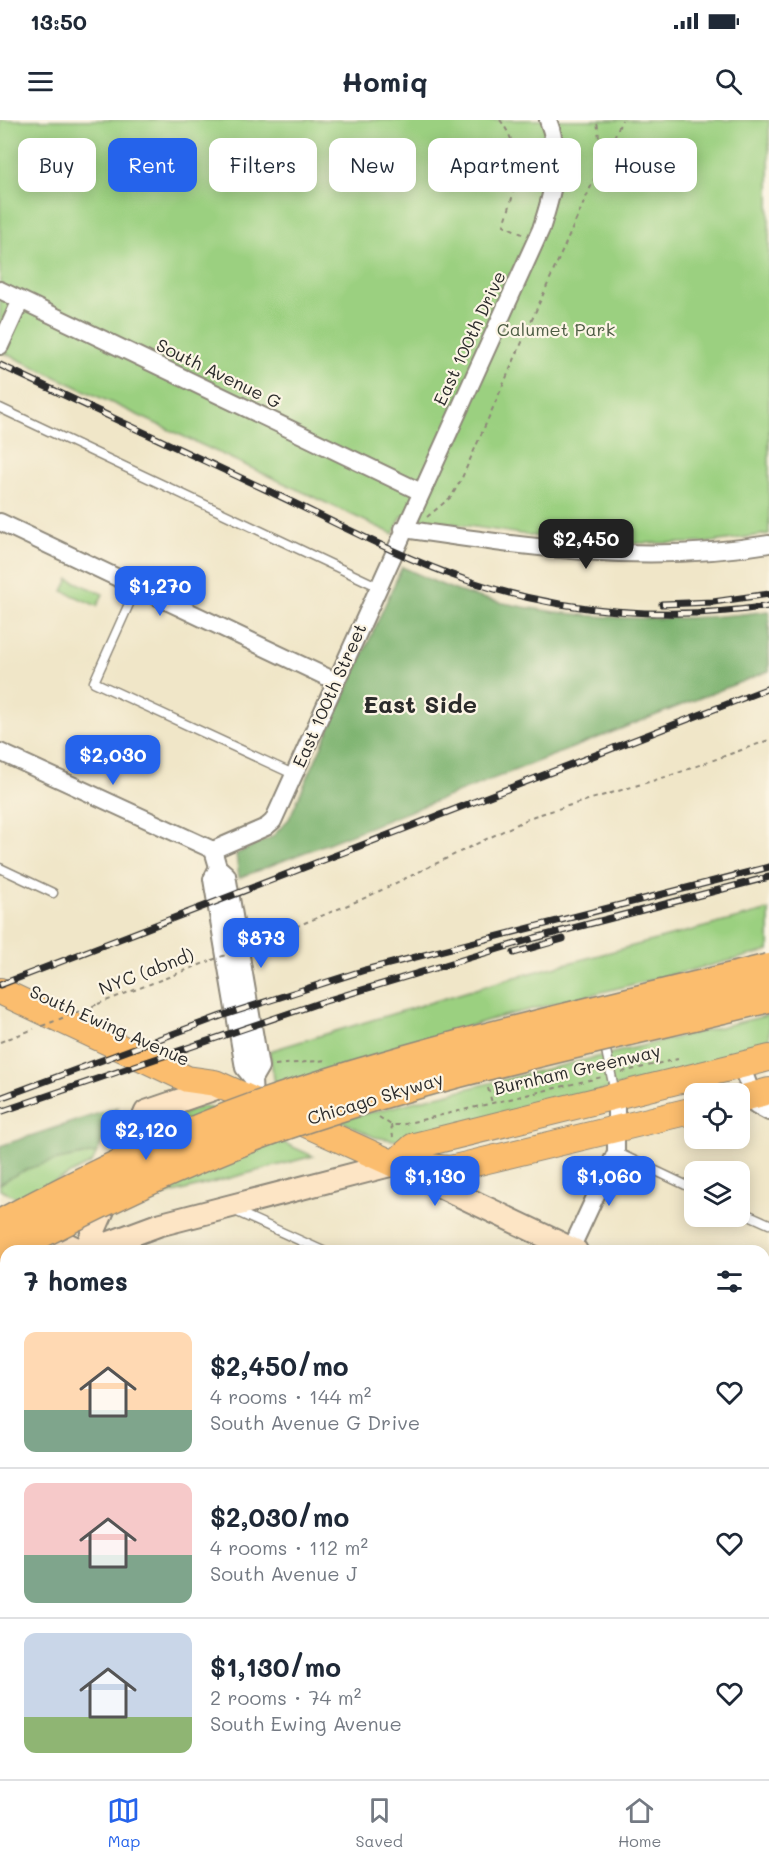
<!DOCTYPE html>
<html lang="en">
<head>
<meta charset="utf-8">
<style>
  :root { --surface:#fff; --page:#f2f2f3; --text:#1f2937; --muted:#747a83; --line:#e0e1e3; --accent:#2563eb }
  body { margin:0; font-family:Mali,sans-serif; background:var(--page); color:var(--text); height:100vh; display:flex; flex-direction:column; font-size:22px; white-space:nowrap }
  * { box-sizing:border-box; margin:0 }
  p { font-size:20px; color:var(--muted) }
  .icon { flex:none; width:33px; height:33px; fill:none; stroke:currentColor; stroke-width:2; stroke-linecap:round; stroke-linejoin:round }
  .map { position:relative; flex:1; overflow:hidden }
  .details { position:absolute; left:0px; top:1125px; width:770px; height:534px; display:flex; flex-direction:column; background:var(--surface); border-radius:18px 18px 0 0; box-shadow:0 3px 15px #0003 }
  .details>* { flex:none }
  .guide { position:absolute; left:18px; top:18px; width:734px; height:54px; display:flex; gap:12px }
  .controls { position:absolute; left:684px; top:963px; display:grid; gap:12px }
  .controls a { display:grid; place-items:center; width:66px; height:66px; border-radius:12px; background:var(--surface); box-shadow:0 3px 15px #0003; font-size:30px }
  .price { position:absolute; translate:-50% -51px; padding:0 14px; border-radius:12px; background:var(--accent); color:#fff; font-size:20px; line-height:39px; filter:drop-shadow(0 2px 3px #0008) }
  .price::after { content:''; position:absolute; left:50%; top:36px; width:18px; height:14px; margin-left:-9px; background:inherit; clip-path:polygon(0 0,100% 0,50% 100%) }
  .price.on { background:#222; color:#fff }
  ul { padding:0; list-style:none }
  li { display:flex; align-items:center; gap:18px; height:150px; padding:0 24px }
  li+li { border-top:2px solid var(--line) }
  li span { display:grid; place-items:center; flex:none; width:168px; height:120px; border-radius:12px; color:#555 }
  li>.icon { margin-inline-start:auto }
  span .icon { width:72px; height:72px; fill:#fffc; stroke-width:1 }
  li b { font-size:26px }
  h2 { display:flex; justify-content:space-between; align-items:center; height:72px; padding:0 24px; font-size:26px }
  .chip { padding:0 21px; border-radius:12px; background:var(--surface); box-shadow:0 3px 15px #0003; font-size:21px; line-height:54px }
  .chip.on { background:var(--accent); color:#fff }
  .status { display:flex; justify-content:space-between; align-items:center; height:42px; padding:0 30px; background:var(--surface); direction:ltr }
  .status svg { height:16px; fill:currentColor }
  header { display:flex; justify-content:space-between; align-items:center; height:78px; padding:0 24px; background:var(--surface); font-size:27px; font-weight:700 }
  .dock { display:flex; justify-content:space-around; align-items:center; height:84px; border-top:2px solid var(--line); background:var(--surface); font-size:16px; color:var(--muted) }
  .dock a { display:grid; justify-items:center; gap:3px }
  .dock .on { color:var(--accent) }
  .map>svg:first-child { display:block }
</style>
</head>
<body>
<div class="status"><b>13:50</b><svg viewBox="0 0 49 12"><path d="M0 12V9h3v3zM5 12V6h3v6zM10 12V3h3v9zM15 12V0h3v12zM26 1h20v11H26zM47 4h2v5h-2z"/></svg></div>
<header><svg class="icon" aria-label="menu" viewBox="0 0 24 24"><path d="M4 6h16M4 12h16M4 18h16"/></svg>Homiq<svg class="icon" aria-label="search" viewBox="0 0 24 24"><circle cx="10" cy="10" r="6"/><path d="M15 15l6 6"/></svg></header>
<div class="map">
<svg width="769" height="1659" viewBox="0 0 769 1659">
  <rect width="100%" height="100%" fill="#fcf5e5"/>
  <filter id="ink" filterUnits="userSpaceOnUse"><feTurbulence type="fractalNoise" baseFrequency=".0167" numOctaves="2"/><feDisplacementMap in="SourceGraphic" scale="12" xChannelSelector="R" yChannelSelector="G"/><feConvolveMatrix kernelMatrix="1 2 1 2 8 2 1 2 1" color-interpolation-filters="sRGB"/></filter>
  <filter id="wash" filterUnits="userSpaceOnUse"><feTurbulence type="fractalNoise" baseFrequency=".008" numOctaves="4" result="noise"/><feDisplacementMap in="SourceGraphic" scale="24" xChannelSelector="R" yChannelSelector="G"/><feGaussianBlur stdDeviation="1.35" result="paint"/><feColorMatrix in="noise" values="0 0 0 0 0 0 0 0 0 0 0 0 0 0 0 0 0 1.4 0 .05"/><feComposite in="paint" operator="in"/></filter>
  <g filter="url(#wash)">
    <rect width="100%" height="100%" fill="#f0e6c8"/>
    <path fill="#9bd080" stroke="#637e56" stroke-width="1.5" d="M0,0H769V414L705,423H581L402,396L393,414L0,231Z
      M69,459L103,474L97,486L63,471Z
      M769,790V831L492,899L276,968L269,931L512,858Z
      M769,895V929L399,1021L374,1017L339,1000Z
      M204,986L214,990L149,1017L152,1005Z
      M273,1018L313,1036L121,1087Z
      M97,1033L92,1043L20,1079L0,1070V1064C29,1044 62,1038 97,1033Z"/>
    <path fill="#7cb26e" stroke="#546e4c" stroke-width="1.5" d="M402,447C425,457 449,470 474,476C569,501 672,504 769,491V551L239,758L236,734L272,717L289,699Z
      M118,987L97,1033C62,1038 29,1044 0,1064V1026Z"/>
  </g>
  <g filter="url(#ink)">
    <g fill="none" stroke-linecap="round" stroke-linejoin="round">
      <g stroke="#8e887a" stroke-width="11">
        <path id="lane" d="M0,288L377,466
          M137,466L94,562L293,654
          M0,748L53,773
          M604,921L615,973
          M616,1032L694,1069
          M235,1091L323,1131
          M740,1091L769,1104
          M0,1209L6,1212
          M764,1336L769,1339
          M0,1438L6,1441
          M764,1562L769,1565
          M462,1653L475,1659
          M0,1658L1,1659
          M446,1659L449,1653"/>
      </g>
      <g stroke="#8e887a" stroke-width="20">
        <path id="street" d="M0,170L421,372
          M0,226L21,180
          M0,402L335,561
          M403,409C525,427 646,445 769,424
          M0,632L213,730
          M213,730L266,707L273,701L541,109C553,72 563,38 548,0
          M213,730L218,747L227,755L260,947L253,959L254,980
          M218,747L212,759L244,948L253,959
          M741,945L756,985L769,992
          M570,1131L616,1032V976
          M0,1548L6,1551
          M224,1653L236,1659
          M712,1653L724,1659
          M329,1659L331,1653"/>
      </g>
      <g stroke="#8e887a" stroke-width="26">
        <path id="secondary" d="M31,1107L81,1131
          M85,1131L146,992L222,966
          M88,1131L158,1105L394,1044L576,1131
          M764,1218L769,1221
          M0,1318L6,1305
          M764,1449L769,1452"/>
      </g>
      <g stroke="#8e887a" stroke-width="28">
        <path id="primary" d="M0,871L187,959L215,963L394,1044L450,1049L694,990
          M740,979L769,971
          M394,1044L414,1026L769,938"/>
      </g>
      <path stroke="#8e887a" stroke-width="2" stroke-dasharray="4.5 4.5" stroke-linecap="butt" d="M500,0C525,32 516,69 504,105L522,114
        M599,50L622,0
        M427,397L451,377L461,360L596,55L601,36L597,0
        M254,824L367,777L534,696L672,655L769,620
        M98,884L210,841
        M0,922L34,909
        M275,945L328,940
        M622,952L678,939
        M488,968L492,983
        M379,997L391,1005H400L602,957
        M391,1005L393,1017"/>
      <use href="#lane" stroke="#fff" stroke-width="8"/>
      <use href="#street" stroke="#fff" stroke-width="16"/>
      <use href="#secondary" stroke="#fde5c5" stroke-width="22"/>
      <use href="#primary" stroke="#fbbd6e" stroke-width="26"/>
      <g stroke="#2b2b2b" stroke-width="7">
        <path id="rail" d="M0,245C90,287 181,330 271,372C336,403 401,438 469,461C563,493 671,501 769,486
          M662,484L713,482L769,474
          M514,833L563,819
          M0,865L769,568
          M0,978L221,896L365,850L769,747
          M0,992L322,882L535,818L769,757
          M0,1565L6,1569
          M136,1653L144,1659"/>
      </g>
      <use href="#rail" stroke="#fcf5e5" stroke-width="4.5" stroke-dasharray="14" stroke-linecap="butt"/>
      <g stroke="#8e887a" stroke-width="33" stroke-linecap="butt">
        <path id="highway-bridge" d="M0,1105C84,1060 170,1018 260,986C426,928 599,891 769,849
          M0,1134C86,1088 172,1046 264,1012C427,953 600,918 769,877"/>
      </g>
      <path stroke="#8e887a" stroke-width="2" stroke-dasharray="4.5 4.5" stroke-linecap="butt" d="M212,840L253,825
        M42,906L98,884"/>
      <use href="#highway-bridge" stroke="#fbbd6e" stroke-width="30"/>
    </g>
  </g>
  <g text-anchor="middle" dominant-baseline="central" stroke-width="4.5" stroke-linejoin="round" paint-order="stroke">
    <g font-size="18" fill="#4d5d44" stroke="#fcf5e5">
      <text x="556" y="209">Calumet Park</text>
    </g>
    <g font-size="18" fill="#2b2b2b" stroke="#fcf5e5">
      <text transform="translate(469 218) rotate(-65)">East 100th Drive</text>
      <text transform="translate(219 253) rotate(26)">South Avenue G</text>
      <text transform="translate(329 575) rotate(-66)">East 100th Street</text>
      <text transform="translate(146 851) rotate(-21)">NYC (abnd)</text>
      <text transform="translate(110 905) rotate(24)">South Ewing Avenue</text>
      <text transform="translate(577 949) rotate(-13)">Burnham Greenway</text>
      <text transform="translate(375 978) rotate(-17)">Chicago Skyway</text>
    </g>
    <g font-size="24" font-weight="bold" fill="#2b2b2b" stroke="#fcf5e5">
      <text x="420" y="583">East Side</text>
    </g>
  </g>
</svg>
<div class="controls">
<a><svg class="icon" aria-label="locate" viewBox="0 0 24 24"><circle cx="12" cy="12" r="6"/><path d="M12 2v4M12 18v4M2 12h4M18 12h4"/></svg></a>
<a><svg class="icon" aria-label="layers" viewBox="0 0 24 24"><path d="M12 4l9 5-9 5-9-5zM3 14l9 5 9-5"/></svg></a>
</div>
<b class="price on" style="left:586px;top:450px">$2,450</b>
<b class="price" style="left:160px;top:497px">$1,270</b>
<b class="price" style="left:113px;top:666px">$2,030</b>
<b class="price" style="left:261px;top:849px">$873</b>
<b class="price" style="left:146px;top:1041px">$2,120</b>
<b class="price" style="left:435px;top:1087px">$1,130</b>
<b class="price" style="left:609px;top:1087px">$1,060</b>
<div class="guide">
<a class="chip">Buy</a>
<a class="chip on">Rent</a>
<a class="chip">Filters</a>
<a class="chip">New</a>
<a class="chip">Apartment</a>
<a class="chip">House</a>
</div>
<section class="details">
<h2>7 homes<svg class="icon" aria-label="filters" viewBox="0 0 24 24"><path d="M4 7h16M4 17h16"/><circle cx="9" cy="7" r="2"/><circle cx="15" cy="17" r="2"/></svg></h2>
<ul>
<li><span style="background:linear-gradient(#ffd9b3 65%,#7fa58c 0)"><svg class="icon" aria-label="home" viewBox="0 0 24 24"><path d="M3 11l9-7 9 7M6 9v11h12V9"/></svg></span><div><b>$2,450/mo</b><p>4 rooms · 144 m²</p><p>South Avenue G Drive</p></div><svg class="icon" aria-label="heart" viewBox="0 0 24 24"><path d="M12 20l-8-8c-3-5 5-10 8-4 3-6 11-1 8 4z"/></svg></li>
<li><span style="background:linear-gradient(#f6c9c9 60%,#7fa58c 0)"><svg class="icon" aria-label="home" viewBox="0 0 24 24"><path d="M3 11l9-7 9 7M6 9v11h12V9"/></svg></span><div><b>$2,030/mo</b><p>4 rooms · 112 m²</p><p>South Avenue J</p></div><svg class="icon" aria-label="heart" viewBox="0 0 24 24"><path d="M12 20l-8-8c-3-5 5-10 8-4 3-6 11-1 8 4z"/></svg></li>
<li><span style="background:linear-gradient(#c9d6e8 70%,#8fb573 0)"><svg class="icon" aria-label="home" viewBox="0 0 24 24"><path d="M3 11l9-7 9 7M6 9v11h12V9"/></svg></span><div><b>$1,130/mo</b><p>2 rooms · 74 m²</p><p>South Ewing Avenue</p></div><svg class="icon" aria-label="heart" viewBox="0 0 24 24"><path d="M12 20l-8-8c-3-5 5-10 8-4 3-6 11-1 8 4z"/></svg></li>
</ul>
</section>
</div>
<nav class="dock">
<a class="on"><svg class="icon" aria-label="map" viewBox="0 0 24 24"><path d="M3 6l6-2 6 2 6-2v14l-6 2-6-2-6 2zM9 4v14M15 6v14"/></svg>Map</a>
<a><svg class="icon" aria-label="saved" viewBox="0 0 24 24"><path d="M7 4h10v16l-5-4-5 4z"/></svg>Saved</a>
<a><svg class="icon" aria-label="home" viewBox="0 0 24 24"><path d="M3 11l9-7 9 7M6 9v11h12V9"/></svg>Home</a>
</nav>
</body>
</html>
